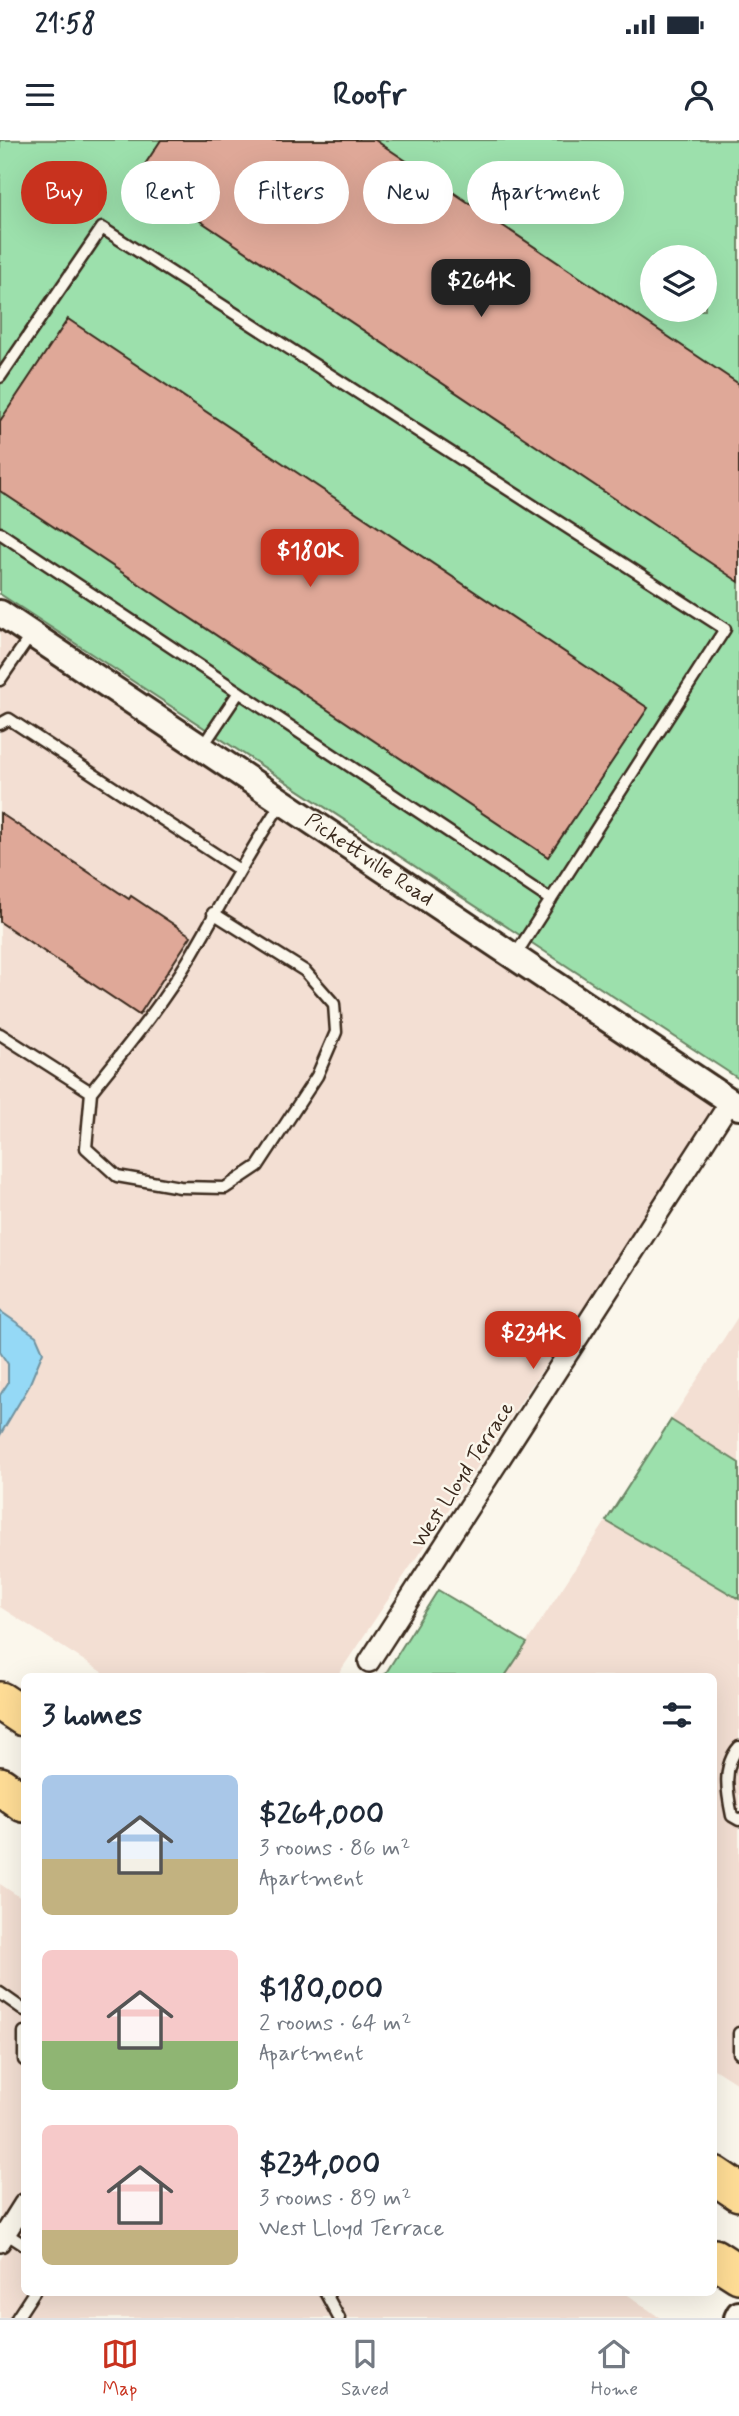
<!DOCTYPE html>
<html lang="en">
<head>
<meta charset="utf-8">
<style>
  :root { --surface:#fff; --page:#f2f2f3; --text:#1f2937; --muted:#747a83; --line:#e0e1e3; --accent:#c8321e }
  body { margin:0; font-family:Mynerve,sans-serif; background:var(--page); color:var(--text); height:100vh; display:flex; flex-direction:column; font-size:26px; white-space:nowrap }
  * { box-sizing:border-box; margin:0 }
  p { font-size:23px; color:var(--muted) }
  .icon { flex:none; width:38px; height:38px; fill:none; stroke:currentColor; stroke-width:2; stroke-linecap:round; stroke-linejoin:round }
  .map { position:relative; flex:1; overflow:hidden }
  .side { position:absolute; left:21px; top:1533px; width:696px; height:623px; display:flex; flex-direction:column; background:var(--surface); border-radius:10px; box-shadow:0 7px 28px #0002 }
  .side>* { flex:none }
  .hud { position:absolute; left:21px; top:21px; width:698px; height:63px; display:flex; gap:14px }
  .fabs { position:absolute; left:640px; top:105px; display:grid; gap:14px }
  .fabs a { display:grid; place-items:center; width:77px; height:77px; border-radius:50%; background:var(--surface); box-shadow:0 7px 28px #0002; font-size:35px }
  .price { position:absolute; translate:-50% -60px; padding:0 16px; border-radius:14px; background:var(--accent); color:#fff; font-size:23px; line-height:46px; filter:drop-shadow(0 2px 4px #0008) }
  .price::after { content:''; position:absolute; left:50%; top:42px; width:21px; height:16px; margin-left:-10px; background:inherit; clip-path:polygon(0 0,100% 0,50% 100%) }
  .price.active { background:#222; color:#fff }
  ul { padding:0; list-style:none }
  li { display:flex; align-items:center; gap:21px; height:175px; padding:0 21px }
  li span { display:grid; place-items:center; flex:none; width:196px; height:140px; border-radius:10px; color:#555 }
  li>.icon { margin-inline-start:auto }
  span .icon { width:84px; height:84px; fill:#fffc; stroke-width:1 }
  li b { font-size:30px }
  h2 { display:flex; justify-content:space-between; align-items:center; height:84px; padding:0 21px; font-size:30px }
  .chip { padding:0 24px; border-radius:32px; background:var(--surface); box-shadow:0 7px 28px #0002; font-size:24px; line-height:63px }
  .chip.active { background:var(--accent); color:#fff }
  .status { display:flex; justify-content:space-between; align-items:center; height:49px; padding:0 35px; background:var(--surface); direction:ltr }
  .status svg { height:19px; fill:currentColor }
  header { display:flex; justify-content:space-between; align-items:center; height:91px; padding:0 21px; background:var(--surface); font-size:32px; font-weight:800 }
  .dock { display:flex; justify-content:space-around; align-items:center; height:98px; border-top:2px solid var(--line); background:var(--surface); font-size:19px; color:var(--muted) }
  .dock a { display:grid; justify-items:center; gap:4px }
  .dock .active { color:var(--accent) }
  .map>svg:first-child { display:block }
</style>
</head>
<body>
<div class="status"><b>21:58</b><svg viewBox="0 0 49 12"><path d="M0 12V9h3v3zM5 12V6h3v6zM10 12V3h3v9zM15 12V0h3v12zM26 1h20v11H26zM47 4h2v5h-2z"/></svg></div>
<header><svg class="icon" aria-label="menu" viewBox="0 0 24 24"><path d="M4 6h16M4 12h16M4 18h16"/></svg>Roofr<svg class="icon" aria-label="person" viewBox="0 0 24 24"><circle cx="12" cy="8" r="4"/><path d="M4 21q1-7 8-7t8 7"/></svg></header>
<div class="map">
<svg width="739" height="2178" viewBox="0 0 739 2178">
  <rect width="100%" height="100%" fill="#fbf7ec"/>
  <filter id="ink" filterUnits="userSpaceOnUse"><feTurbulence type="fractalNoise" baseFrequency=".0143" numOctaves="2"/><feDisplacementMap in="SourceGraphic" scale="14" xChannelSelector="R" yChannelSelector="G"/><feConvolveMatrix kernelMatrix="1 2 1 2 8 2 1 2 1" color-interpolation-filters="sRGB"/></filter>
  <g filter="url(#ink)">
    <path fill="#f3dfd3" d="M0,484L719,966L337,1536H108L0,1467Z
      M739,1175V1323L671,1280Z
      M606,1381L739,1459V1945L714,1929V1536H505Z
      M0,1744L24,1760V2047L0,2084Z
      M24,2081V2152H624L660,2178H0V2120Z"/>
    <path fill="#9ce0ac" stroke="#6c8565" stroke-width="2" fill-rule="evenodd" d="M0,0H739V939L0,454ZM653,117H705V170H653Z
      M671,1280L739,1323V1459L606,1381Z
      M438,1450L527,1503L505,1536H384Z"/>
    <path fill="#95d9f6" stroke="#7193a0" stroke-width="2" d="M0,1171L36,1196L43,1212L28,1248L0,1295V1255L8,1243V1224L0,1212Z"/>
    <path fill="#dfa898" stroke="#3b2a1e" stroke-width="2" d="M161,0H375L739,244V442L136,38Z
      M68,179L648,568L548,717L0,351V281Z
      M0,673L129,759L131,756L191,796L139,875L0,782Z"/>
    <g fill="none" stroke-linecap="round" stroke-linejoin="round">
      <g stroke="#3b2a1e" stroke-width="15">
        <path id="service" d="M0,237L102,88L725,489L514,817
          M0,393L551,760
          M0,540L31,495
          M0,584L9,579L238,729
          M202,607L239,552
          M0,894L91,952C125,909 161,866 189,819C220,766 248,713 282,662
          M91,952L86,1008L117,1036L180,1047L225,1048L258,1026L317,936L336,892L334,864L305,831L213,773
          M739,1607C722,1626 727,1652 732,1676L739,1680
          M0,1853L24,1870
          M24,1892V1920
          M739,1893V1913
          M4,2092L24,2105
          M325,2152L339,2178
          M17,2178L34,2152"/>
      </g>
      <g stroke="#3b2a1e" stroke-width="24">
        <path id="minor" d="M369,1522L730,962
          M0,2102L24,2064"/>
      </g>
      <g stroke="#3b2a1e" stroke-width="30">
        <g id="tertiary">
          <path id="s1" d="M0,473L739,967"/>
          <path d="M737,2178L739,2174"/>
        </g>
      </g>
      <g stroke="#3b2a1e" stroke-width="42">
        <path id="motorway" d="M0,1561L24,1577
          M0,1646L24,1663
          M714,2035L739,2052
          M714,2118L739,2134"/>
      </g>
      <use href="#service" stroke="#fbf7ec" stroke-width="10"/>
      <use href="#minor" stroke="#fbf7ec" stroke-width="19"/>
      <use href="#tertiary" stroke="#fbf7ec" stroke-width="24"/>
      <use href="#motorway" stroke="#ffdd96" stroke-width="37"/>
    </g>
  </g>
  <g text-anchor="middle" dominant-baseline="central" stroke-width="5" stroke-linejoin="round" paint-order="stroke">
    <g font-size="21" fill="#3b2a1e" stroke="#fbf7ec">
      <text stroke="none"><textPath href="#s1" startOffset="444">Pickettville Road</textPath></text>
      <text transform="translate(463 1335) rotate(-57)">West Lloyd Terrace</text>
    </g>
  </g>
</svg>
<div class="fabs">
<a><svg class="icon" aria-label="layers" viewBox="0 0 24 24"><path d="M12 4l9 5-9 5-9-5zM3 14l9 5 9-5"/></svg></a>
</div>
<b class="price active" style="left:481px;top:179px">$264K</b>
<b class="price" style="left:310px;top:449px">$180K</b>
<b class="price" style="left:533px;top:1231px">$234K</b>
<div class="hud">
<a class="chip active">Buy</a>
<a class="chip">Rent</a>
<a class="chip">Filters</a>
<a class="chip">New</a>
<a class="chip">Apartment</a>
</div>
<section class="side">
<h2>3 homes<svg class="icon" aria-label="filters" viewBox="0 0 24 24"><path d="M4 7h16M4 17h16"/><circle cx="9" cy="7" r="2"/><circle cx="15" cy="17" r="2"/></svg></h2>
<ul>
<li><span style="background:linear-gradient(#a9c7e8 60%,#c2b280 0)"><svg class="icon" aria-label="home" viewBox="0 0 24 24"><path d="M3 11l9-7 9 7M6 9v11h12V9"/></svg></span><div><b>$264,000</b><p>3 rooms · 86 m²</p><p>Apartment</p></div></li>
<li><span style="background:linear-gradient(#f6c9c9 65%,#8fb573 0)"><svg class="icon" aria-label="home" viewBox="0 0 24 24"><path d="M3 11l9-7 9 7M6 9v11h12V9"/></svg></span><div><b>$180,000</b><p>2 rooms · 64 m²</p><p>Apartment</p></div></li>
<li><span style="background:linear-gradient(#f6c9c9 75%,#c2b280 0)"><svg class="icon" aria-label="home" viewBox="0 0 24 24"><path d="M3 11l9-7 9 7M6 9v11h12V9"/></svg></span><div><b>$234,000</b><p>3 rooms · 89 m²</p><p>West Lloyd Terrace</p></div></li>
</ul>
</section>
</div>
<nav class="dock">
<a class="active"><svg class="icon" aria-label="map" viewBox="0 0 24 24"><path d="M3 6l6-2 6 2 6-2v14l-6 2-6-2-6 2zM9 4v14M15 6v14"/></svg>Map</a>
<a><svg class="icon" aria-label="saved" viewBox="0 0 24 24"><path d="M7 4h10v16l-5-4-5 4z"/></svg>Saved</a>
<a><svg class="icon" aria-label="home" viewBox="0 0 24 24"><path d="M3 11l9-7 9 7M6 9v11h12V9"/></svg>Home</a>
</nav>
</body>
</html>
